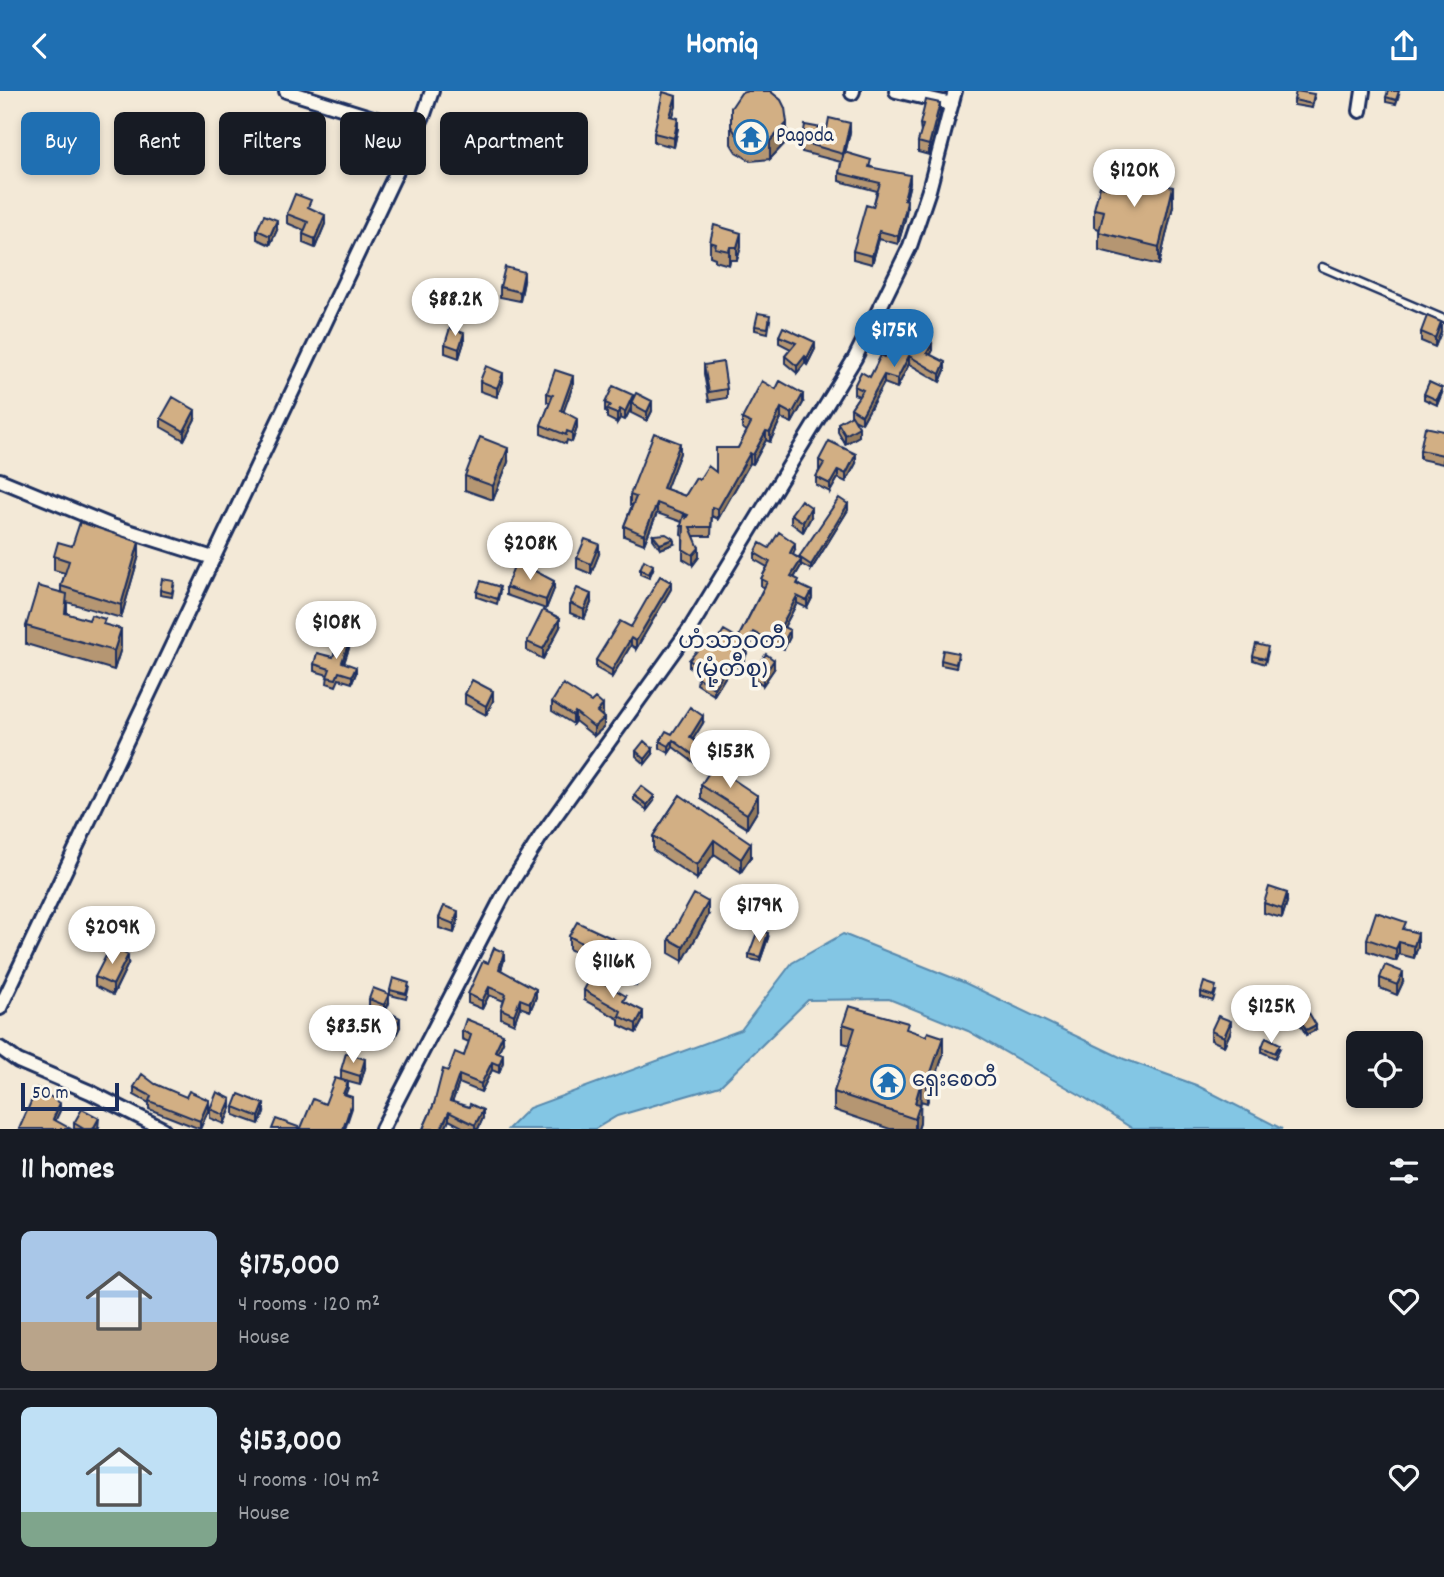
<!DOCTYPE html>
<html lang="en">
<head>
<meta charset="utf-8">
<style>
  :root { --surface:#171b24; --page:#242831; --text:#f1f3f6; --muted:#9ea1a6; --line:#363941; --accent:#1f6fb2 }
  body { margin:0; font-family:Dekko,"Noto Sans Myanmar",sans-serif; background:var(--page); color:var(--text); height:100vh; display:flex; flex-direction:column; font-size:26px; white-space:nowrap }
  * { box-sizing:border-box; margin:0 }
  p { font-size:23px; color:var(--muted) }
  .icon { flex:none; width:38px; height:38px; fill:none; stroke:currentColor; stroke-width:2; stroke-linecap:round; stroke-linejoin:round }
  .map { position:relative; height:1038px; overflow:hidden }
  .drawer { display:flex; flex-direction:column; background:var(--surface); flex:1 }
  .drawer>* { flex:none }
  .top-card { position:absolute; left:21px; top:21px; width:700px; height:63px; display:flex; gap:14px }
  .tools { position:absolute; left:1346px; top:940px; display:grid; gap:14px }
  .tools a { display:grid; place-items:center; width:77px; height:77px; border-radius:10px; background:var(--surface); box-shadow:0 4px 10px #0003; font-size:35px }
  .scale { position:absolute; left:21px; bottom:18px; width:98px; box-sizing:border-box; padding-left:7px; border:4px solid #1b2f5e; border-top:0; font-size:19px; line-height:24px; white-space:nowrap; color:#1b2f5e; -webkit-text-stroke:5px #fbf7ec; paint-order:stroke }
  .price { position:absolute; translate:-50% -60px; padding:0 16px; border-radius:24px; background:#fff; color:#222; font-size:23px; line-height:46px; filter:drop-shadow(0 2px 4px #0008) }
  .price::after { content:''; position:absolute; left:50%; top:42px; width:21px; height:16px; margin-left:-10px; background:inherit; clip-path:polygon(0 0,100% 0,50% 100%) }
  .price.selected { background:var(--accent); color:#fff }
  ul { padding:0; list-style:none }
  li { display:flex; align-items:center; gap:21px; height:175px; padding:0 21px }
  li+li { border-top:2px solid var(--line) }
  li span { display:grid; place-items:center; flex:none; width:196px; height:140px; border-radius:10px; color:#555 }
  li>.icon { margin-inline-start:auto }
  span .icon { width:84px; height:84px; fill:#fffc; stroke-width:1 }
  li b { font-size:30px }
  h2 { display:flex; justify-content:space-between; align-items:center; height:84px; padding:0 21px; font-size:30px }
  .pill { padding:0 24px; border-radius:10px; background:var(--surface); box-shadow:0 4px 10px #0003; font-size:24px; line-height:63px }
  .pill.selected { background:var(--accent); color:#fff }
  header { display:flex; justify-content:space-between; align-items:center; height:91px; padding:0 21px; background:var(--accent); color:#fff; font-size:32px; font-weight:800 }
  .map>svg:first-child { display:block }
</style>
</head>
<body>
<header><svg class="icon" aria-label="back" viewBox="0 0 24 24"><path d="M15 5l-7 7 7 7"/></svg>Homiq<svg class="icon" aria-label="share" viewBox="0 0 24 24"><path d="M12 15V3M7 8l5-5 5 5M5 13v7h14v-7"/></svg></header>
<div class="map">
<svg width="1444" height="1038" viewBox="0 0 1444 1038">
  <rect width="100%" height="100%" fill="#f3e9d7"/>
  <filter id="ink" filterUnits="userSpaceOnUse"><feTurbulence type="fractalNoise" baseFrequency=".0143" numOctaves="2"/><feDisplacementMap in="SourceGraphic" scale="14" xChannelSelector="R" yChannelSelector="G"/><feConvolveMatrix kernelMatrix="1 2 1 2 8 2 1 2 1" color-interpolation-filters="sRGB"/></filter>
  <g filter="url(#ink)">
    <path fill="#83c6e4" stroke="#598aae" stroke-width="2" d="M843,843L963,891L1124,968L1196,994L1282,1038H1133L1082,1005L968,940L889,908L808,909L720,995L617,1025L595,1038H508L529,1017L741,939L792,872Z"/>
    <g fill="none" stroke-linecap="round" stroke-linejoin="round">
      <g stroke="#1b2f5e" stroke-width="11">
        <path id="lane" d="M1322,176L1444,228"/>
      </g>
      <g stroke="#1b2f5e" stroke-width="18">
        <path id="street" d="M286,0L415,40
          M896,0L952,13
          M852,2L853,0
          M1360,20L1363,0
          M0,389L112,435L213,467
          M0,917L424,23L432,0
          M0,957L18,970L90,1001L163,1038
          M382,1038L503,805L541,745L689,539L855,267L910,155L929,99L955,0"/>
      </g>
      <use href="#lane" stroke="#fbf7ec" stroke-width="6"/>
      <use href="#street" stroke="#fbf7ec" stroke-width="12"/>
    </g>
    <path fill="#b59672" stroke="#1b2f5e" stroke-width="2" d="M1399,4L1396,13L1386,11V6Z
      M1314,7L1312,17L1294,14V9Z
      M676,15L672,26L678,37L674,56L654,51V42Z
      M731,17L787,50L770,68L751,70L736,61L731,53Z
      M940,22L929,64L918,61V51L921,42L920,33Z
      M827,38L850,41L845,62L871,76L910,92L906,109L907,117L905,129L898,153L879,148L872,173L853,168V160L873,116L877,100L839,90V82L841,71L802,61V51Z
      M1173,115L1159,174L1099,159V138L1094,136V118Z
      M311,118L325,133L315,157L303,152V143L304,139L287,132V123Z
      M257,139H277L270,154L257,148Z
      M710,151L741,156L737,169H730L729,174L715,170V167L710,165Z
      M524,190L520,210L500,206V196Z
      M770,229L768,242L755,239V235Z
      M1421,241H1441L1435,256L1421,250Z
      M779,245L815,258L807,274L805,272L797,282L785,272V265L791,258L779,252Z
      M464,251L459,267L445,262V253Z
      M908,260L932,261L930,264L945,279L940,291L909,273L897,297L884,292L862,332L854,328L859,345L845,353L838,341V332L851,325V317L859,305L854,303V295L870,286L885,266Z
      M704,274L727,298V307L709,310L704,283Z
      M480,290L503,291L497,306L480,300Z
      M573,294L563,320L577,337L572,351L567,349L566,353L541,343V334L550,312L547,311V302Z
      M1442,302L1437,314L1424,308V303Z
      M633,308L652,320L647,330L631,322V317L625,329L620,327L617,332L607,327V322L605,320V312Z
      M803,312L792,332L781,327L770,351L766,349L753,373L750,372L718,428L712,425L711,445H694L699,466L693,474L683,468V445L681,444L682,431L657,422L644,453L624,445V435L632,414H630V404L680,362L666,398L685,405L699,389L716,381L738,357L747,340L742,337V328Z
      M161,327L195,328L184,349L161,336Z
      M1444,340L1443,373L1420,368V359Z
      M819,369L856,372L846,391L838,387L830,401L816,394V386L820,378H819Z
      M508,371L493,409L465,399V385Z
      M848,419L811,479L801,473V475L794,487L799,493L812,507L807,517L797,512L784,536L790,546L784,558L767,550L765,554L753,548L740,578L735,575L729,580L714,604L697,593L699,582L689,576V569L714,554L738,547L764,496L761,495V488L767,476L755,469V462L769,457L795,459L793,464L799,467V466Z
      M791,423L811,426L803,441L791,432Z
      M653,444L674,453L660,458L653,448Z
      M72,455L139,464L121,527L67,511V523L105,534L121,557L114,579L26,553V535L61,501V495L65,482L54,479V465Z
      M599,463L591,483L577,477V467Z
      M640,478H653L649,487L640,483Z
      M174,495L172,506L160,504V499Z
      M506,496L554,498L546,518L506,504Z
      M671,498L636,558L631,554L612,586L596,577V569Z
      M500,500L497,513L477,506V501Z
      M570,512H591L584,528L570,522Z
      M354,529L348,546L330,539V530Z
      M560,536L543,568L527,560V551Z
      M349,557L344,572L356,582L352,592L339,588L336,595L327,592L328,584L314,580V573L333,566Z
      M1268,561L1265,573L1253,569V565Z
      M958,567L956,577L941,574V569Z
      M774,578L763,594L755,588V579Z
      M465,603L493,610L486,624L465,613Z
      M552,611L603,623L602,625L604,636L594,645L575,630L573,633L552,620Z
      M703,632L693,648L703,663L696,673L673,656L669,662L660,657V650L672,643Z
      M636,660L653,663L645,673L636,665Z
      M701,694L758,719L747,737L701,708Z
      M634,704L654,710L647,719L634,709Z
      M680,704L751,766L741,781L714,763L697,788L653,759V745Z
      M1287,811L1282,827L1264,822V812Z
      M708,825L683,870L669,862V848Z
      M439,827L458,830L454,842L439,837Z
      M1406,839L1418,855L1414,867L1399,863L1396,870L1367,860V848Z
      M569,845L646,876L636,895L569,858Z
      M768,847L760,870L749,868V863Z
      M504,869L501,879L536,906L530,920L520,916L514,933L501,927V918L504,910L489,904L482,918L468,912V903L488,872Z
      M128,873L113,904L95,895V886Z
      M1380,887L1403,891L1397,904L1380,897Z
      M409,896L406,908L390,904V899Z
      M584,899L626,911L643,929L636,942L619,934V928L584,909Z
      M1216,900L1213,910L1201,906V901Z
      M369,908L389,912L386,920L400,936L395,946L379,939V930L382,922L369,917Z
      M1300,928L1316,939L1306,944L1300,933Z
      M843,933L908,939L943,964L927,1012L921,1010L920,1014V1032L918,1038H890L834,1019V1001L850,954L843,952Z
      M462,940L503,951L498,961L503,971L499,982L492,979L481,1001L459,992L452,1011L483,1027L478,1038H466L449,1029L445,1038H423L434,1013L448,980L464,965L469,951L462,948Z
      M1211,940H1231L1224,955L1211,949Z
      M1262,956L1280,957L1275,967L1262,961Z
      M365,977L360,994L341,989V979Z
      M155,993L209,1018L200,1038L149,1018V1012L134,1004V996Z
      M234,1016L264,1021L259,1033L234,1024Z
      M231,1017L224,1033L210,1027V1018Z
      M74,1032L99,1036L98,1038H74Z"/>
    <path fill="#937a5c" stroke="#1b2f5e" stroke-width="2" d="M676,5V15L670,35V25Z
      M940,12V22L929,64V54Z
      M678,27V37L674,56V47Z
      M787,32V50L770,68V50Z
      M850,32V41L843,72V63Z
      M910,84V92L904,116V108Z
      M1173,96V115L1159,174V156Z
      M907,109L905,129L898,153V145Z
      M325,124V133L315,157V148Z
      M277,129V139L270,154V145Z
      M879,140V148L872,173V165Z
      M741,142V156L737,169V156Z
      M730,156V169L729,174V160Z
      M524,181V190L520,210V201Z
      M1441,231V241L1435,256V247Z
      M464,242V251L459,267V258Z
      M815,251V258L807,274V267Z
      M932,253V261L927,270V262Z
      M805,265V272L797,282V275Z
      M909,265V273L897,297V288Z
      M945,271V279L940,291V283Z
      M503,282V291L497,306V297Z
      M884,284V292L862,332V324Z
      M573,285V294L561,328V319Z
      M1442,297V302L1437,314V309Z
      M803,303V312L792,332V323Z
      M633,304V312H631V317L625,329V321Z
      M652,310V320L647,330V321Z
      M781,317V327L770,351V341Z
      M620,318V327L617,332V323Z
      M195,319V328L184,349V340Z
      M577,328V337L572,351V342Z
      M859,336V345L845,353V344Z
      M766,340V349L753,373V364Z
      M680,352V362L663,406V397Z
      M508,357V371L493,409V395Z
      M750,362V372L718,428V418Z
      M856,363V372L846,391V383Z
      M838,379V387L830,401V393Z
      M657,412V422L644,453V444Z
      M848,413V419L811,479V474Z
      M811,416V426L803,441V431Z
      M674,448V453L660,458V453Z
      M139,451V464L121,527V514Z
      M795,452V459L790,469V462Z
      M599,453V463L591,483V473Z
      M699,457V466L693,474V464Z
      M801,469V475L791,492V485Z
      M653,474V478L649,487V483Z
      M554,490V498L546,518V509Z
      M671,491V498L636,558V550Z
      M812,500V507L807,517V510Z
      M591,503V512L584,528V519Z
      M797,505V512L781,542V535Z
      M354,519V529L348,546V536Z
      M560,527V536L543,568V558Z
      M121,538V557L114,579V560Z
      M790,539V546L784,558V551Z
      M753,541V548L740,578V571Z
      M631,547V554L612,586V579Z
      M349,550V557L342,578V571Z
      M735,568V575L729,580L714,604V597L729,573Z
      M774,569V578L763,594V585Z
      M356,576V582L352,592V585Z
      M493,600V610L486,624V615Z
      M603,614V623L597,630V621Z
      M575,621V630L573,633V625Z
      M703,625V632L690,653V646Z
      M604,627V636L594,645V636Z
      M673,649V656L669,662V655Z
      M703,656V663L696,673V666Z
      M653,658V663L645,673V668Z
      M654,705V710L647,719V714Z
      M758,705V719L747,737V723Z
      M714,749V763L697,788V774Z
      M751,752V766L741,781V768Z
      M1287,802V811L1282,827V818Z
      M708,811V825L683,870V856Z
      M458,820V830L454,842V833Z
      M768,842V847L760,870V866Z
      M1418,842V855L1414,867V855Z
      M1399,851V863L1396,870V858Z
      M504,861V869L499,886V878Z
      M646,863V876L636,895V882Z
      M128,864V873L113,904V894Z
      M1403,881V891L1397,904V894Z
      M489,896V904L482,918V910Z
      M536,898V906L530,920V912Z
      M389,903V912L384,923V914Z
      M520,908V916L514,933V924Z
      M643,920V929L636,942V933Z
      M400,927V936L395,946V937Z
      M1231,930V940L1224,955V946Z
      M1316,934V939L1306,944V939Z
      M503,943V951L495,968V960Z
      M943,946V964L927,1012V993Z
      M503,963V971L499,982V974Z
      M365,968V977L360,994V985Z
      M492,971V979L481,1001V993Z
      M459,984V992L450,1018V1010Z
      M348,991V997L343,1010V1003Z
      M921,991L920,1032L918,1038H915V1012Z
      M231,1008V1017L224,1033V1024Z
      M209,1009V1018L200,1038V1030Z
      M352,1011V1017L345,1038H343Z
      M60,1012V1020L53,1035V1028Z
      M264,1013V1021L259,1033V1026Z
      M483,1019V1027L478,1038H475V1034Z
      M449,1021V1029L445,1038H441Z
      M99,1027L98,1038H93Z"/>
    <path fill="#d2af84" stroke="#1b2f5e" stroke-width="2" d="M748,0H770L781,9L785,17L787,32L770,50L751,52L736,43L731,35V17L741,2Z
      M1296,0L1314,3L1312,13L1294,9Z
      M1388,0H1399L1396,9L1386,6Z
      M663,1L676,5L670,25L678,27L674,47L654,42Z
      M926,9L940,12L929,54L918,51L923,34L920,33Z
      M829,27L850,32L843,63L802,51L805,34L827,38Z
      M844,61L871,69L869,76L910,84L904,108L907,109L905,121L898,145L879,140L872,165L853,160L866,114L873,116L880,92L839,82Z
      M1112,81L1173,96L1159,156L1099,141L1104,120L1094,118L1100,95L1109,97Z
      M295,103L311,109L308,116L325,124L315,148L303,143L308,131L287,123Z
      M264,124L277,129L270,145L257,139Z
      M714,134L741,142L737,156H730L729,160L715,157L716,153L710,151Z
      M505,176L524,181L520,201L500,196Z
      M758,222L770,224L768,237L755,235Z
      M1427,225L1441,231L1435,247L1421,241Z
      M783,236L815,251L807,267L805,265L797,275L785,265L796,252L779,245Z
      M450,237L464,242L459,258L445,253Z
      M916,245L932,253L927,262L945,271L940,283L909,265L897,288L884,284L862,324L851,317L863,299L854,295L861,281L870,286L881,264L885,266L889,254L908,260Z
      M723,271L727,298L709,301L704,274Z
      M486,275L503,282L497,297L480,290Z
      M555,279L573,285L561,319L577,328L572,342L567,340L566,344L541,334L553,304L547,302Z
      M762,290L776,298L780,290L803,303L792,323L781,317L770,341L766,340L753,364L750,362L718,418L712,416L711,436H690L699,457L693,464L683,458L684,435H681L684,423L686,427L688,424L657,412L644,444L624,435L636,406L630,404L654,342L680,352L663,397L685,405L696,387L699,389L708,375L716,381V357H738L751,332L742,328Z
      M1429,291L1442,297L1437,309L1424,303Z
      M613,295L633,304L625,321L620,318L617,323L607,319L610,314L605,312Z
      M636,302L652,310L647,321L631,312Z
      M173,306L195,319L184,340L161,327Z
      M852,324L859,336L845,344L838,332Z
      M1425,336L1444,340L1443,364L1420,359Z
      M480,346L508,357L493,395L465,385Z
      M829,350L856,363L846,383L838,379L830,393L816,386L824,372L819,369Z
      M839,407L848,413L811,474L799,466Z
      M801,409L811,416L803,431L791,423Z
      M80,431L139,451L121,514L61,495L69,470L54,465L58,451L72,455Z
      M779,441L795,452L790,462L801,469L791,485L799,489L797,493L812,500L807,510L797,505L781,535L790,539L784,551L767,543L765,547L753,541L740,571L735,568L729,573L714,597L697,586L701,577L689,569L706,549L714,554L724,539L738,547L767,491L761,488L770,471L755,462L760,452L769,457Z
      M666,443L674,448L660,453L653,444Z
      M585,448L599,453L591,473L577,467Z
      M644,469L653,474L649,483L640,478Z
      M516,470L554,490L546,509L506,496Z
      M660,485L671,491L636,550L631,547L612,579L596,569L620,530L631,536Z
      M162,488L174,490L172,502L160,499Z
      M481,490L500,496L497,508L477,501Z
      M38,495L67,503L65,522L89,529L91,524L105,528L103,533L121,538L114,560L26,535Z
      M577,497L591,503L584,519L570,512Z
      M336,513L354,519L348,536L330,530Z
      M543,519L560,527L543,558L527,551Z
      M339,547L349,550L342,571L356,576L352,585L339,581L336,588L327,586L330,578L314,573L317,562L333,566Z
      M1256,553L1268,556L1265,568L1253,565Z
      M943,559L958,562L956,573L941,569Z
      M766,563L774,569L763,585L755,579Z
      M472,589L493,600L486,615L465,603Z
      M563,593L591,611L595,607L603,614L597,621L604,627L594,636L575,621L573,625L552,611Z
      M690,616L703,625L690,646L703,656L696,666L673,649L669,655L660,650L666,640L672,643Z
      M644,650L653,658L645,668L636,660Z
      M713,675L758,705L747,723L701,694Z
      M641,695L654,705L647,714L634,704Z
      M680,704L751,752L741,768L714,749L697,774L653,745Z
      M1269,796L1287,802L1282,818L1264,812Z
      M694,803L708,811L683,856L669,848Z
      M444,815L458,820L454,833L439,827Z
      M1376,821L1406,831L1403,838L1418,842L1414,855L1399,851L1396,858L1367,848Z
      M577,831L646,863L636,882L569,845Z
      M758,839L768,842L760,866L749,863Z
      M111,855L128,864L113,894L95,886Z
      M494,857L504,861L499,878L536,898L530,912L520,908L514,924L501,918L506,903L489,896L482,910L468,903L483,870L488,872Z
      M1385,874L1403,881L1397,894L1380,887Z
      M591,885L626,905L623,910L643,920L636,933L619,925L621,920L584,899Z
      M393,887L409,892L406,903L390,899Z
      M1204,891L1216,895L1213,905L1201,901Z
      M373,897L389,903L384,914L369,908Z
      M849,915L908,932L906,938L926,945L928,941L943,946L927,993L921,991L915,1012L920,1013L915,1028L834,1001L855,937L843,933Z
      M384,919L400,927L395,937L379,930Z
      M1309,922L1316,934L1306,939L1300,928Z
      M1218,925L1231,930L1224,946L1211,940Z
      M466,928L503,943L495,960L503,963L499,974L492,971L481,993L459,984L450,1010L469,1016L470,1013L483,1019L475,1034L449,1021L441,1038H423L434,1013L443,978L448,980L455,961L464,965L471,944L462,940Z
      M1266,946L1280,953L1275,962L1262,956Z
      M346,962L365,968L360,985L341,979Z
      M142,983L155,993L186,1006L189,1000L209,1009L200,1030L149,1010L151,1005L134,996Z
      M335,987L348,991L343,1003L352,1006V1011L343,1038H272L276,1028L301,1037L313,1008L325,1013Z
      M37,997L60,1012L53,1028L71,1038H19Z
      M217,1001L231,1008L224,1024L210,1018Z
      M239,1003L264,1013L259,1026L234,1016Z
      M82,1018L99,1027L93,1038H84L74,1032Z"/>
  </g>
  <defs>
    <g id="temple-ring" transform="scale(1.75)"><circle r="9.5" fill="#fbf7ec" stroke="#1f6fb2" stroke-width="1.5"/><path d="M0-6L5-2H3V0L6.5 2.5H4V6H1.5V3h-3V6H-4V2.5H-6.5L-3 0V-2H-5Z" fill="#1f6fb2"/></g>
  </defs>
  <g fill-rule="evenodd">
    <use href="#temple-ring" x="751" y="46"/>
    <use href="#temple-ring" x="888" y="991"/>
  </g>
  <g text-anchor="middle" dominant-baseline="central" stroke-width="7" stroke-linejoin="round" paint-order="stroke">
    <g font-size="21" fill="#1b2f5e" stroke="#fbf7ec" text-anchor="start">
      <text x="776" y="46">Pagoda</text>
      <text x="912" y="991">ရှေးစေတီ</text>
    </g>
    <g font-size="24" fill="#1b2f5e" stroke="#fbf7ec">
      <text x="732" y="552">ဟံသာဝတီ<tspan x="732" dy="28">(မုံ့တီစု)</tspan></text>
    </g>
  </g>
</svg>
<div class="tools">
<a><svg class="icon" aria-label="locate" viewBox="0 0 24 24"><circle cx="12" cy="12" r="6"/><path d="M12 2v4M12 18v4M2 12h4M18 12h4"/></svg></a>
</div>
<div class="scale">50 m</div>
<b class="price" style="left:1134px;top:118px">$120K</b>
<b class="price" style="left:455px;top:247px">$88.2K</b>
<b class="price selected" style="left:894px;top:278px">$175K</b>
<b class="price" style="left:530px;top:491px">$208K</b>
<b class="price" style="left:336px;top:570px">$108K</b>
<b class="price" style="left:730px;top:699px">$153K</b>
<b class="price" style="left:759px;top:853px">$179K</b>
<b class="price" style="left:112px;top:875px">$209K</b>
<b class="price" style="left:613px;top:909px">$116K</b>
<b class="price" style="left:1271px;top:954px">$125K</b>
<b class="price" style="left:353px;top:974px">$83.5K</b>
<div class="top-card">
<a class="pill selected">Buy</a>
<a class="pill">Rent</a>
<a class="pill">Filters</a>
<a class="pill">New</a>
<a class="pill">Apartment</a>
</div>
</div>
<section class="drawer">
<h2>11 homes<svg class="icon" aria-label="filters" viewBox="0 0 24 24"><path d="M4 7h16M4 17h16"/><circle cx="9" cy="7" r="2"/><circle cx="15" cy="17" r="2"/></svg></h2>
<ul>
<li><span style="background:linear-gradient(#a9c7e8 65%,#b9a48a 0)"><svg class="icon" aria-label="home" viewBox="0 0 24 24"><path d="M3 11l9-7 9 7M6 9v11h12V9"/></svg></span><div><b>$175,000</b><p>4 rooms · 120 m²</p><p>House</p></div><svg class="icon" aria-label="heart" viewBox="0 0 24 24"><path d="M12 20l-8-8c-3-5 5-10 8-4 3-6 11-1 8 4z"/></svg></li>
<li><span style="background:linear-gradient(#bfe0f5 75%,#7fa58c 0)"><svg class="icon" aria-label="home" viewBox="0 0 24 24"><path d="M3 11l9-7 9 7M6 9v11h12V9"/></svg></span><div><b>$153,000</b><p>4 rooms · 104 m²</p><p>House</p></div><svg class="icon" aria-label="heart" viewBox="0 0 24 24"><path d="M12 20l-8-8c-3-5 5-10 8-4 3-6 11-1 8 4z"/></svg></li>
</ul>
</section>
</body>
</html>
